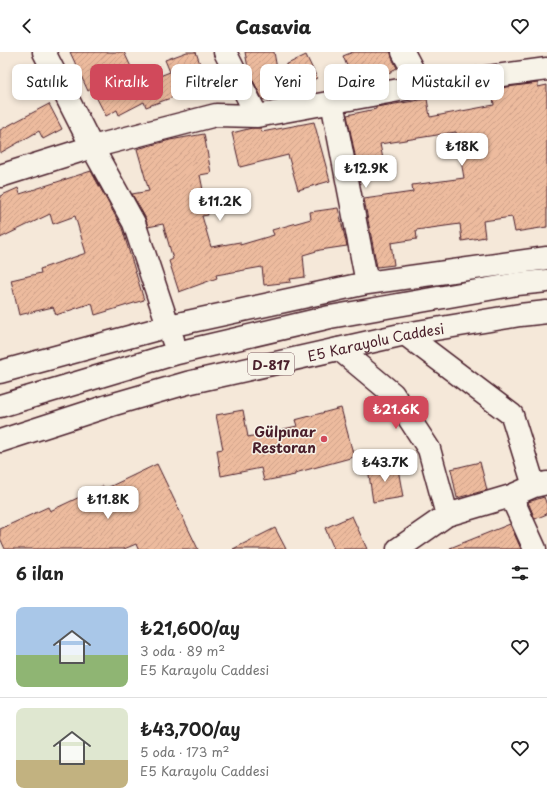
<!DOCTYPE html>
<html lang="tr">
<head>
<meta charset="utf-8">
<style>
  :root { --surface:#fff; --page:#f2f2f2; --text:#222; --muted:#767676; --line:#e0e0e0; --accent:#d1495b }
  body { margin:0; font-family:"Playpen Sans",sans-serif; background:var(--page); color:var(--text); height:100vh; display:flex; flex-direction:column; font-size:15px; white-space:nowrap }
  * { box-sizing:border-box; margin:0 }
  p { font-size:13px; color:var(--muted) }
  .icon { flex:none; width:22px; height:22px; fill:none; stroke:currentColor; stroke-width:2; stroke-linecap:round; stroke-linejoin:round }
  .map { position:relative; height:497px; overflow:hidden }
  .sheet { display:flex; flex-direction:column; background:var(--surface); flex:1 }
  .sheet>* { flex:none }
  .top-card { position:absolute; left:12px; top:12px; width:523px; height:36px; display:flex; gap:8px }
  .price { position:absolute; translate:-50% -34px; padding:0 9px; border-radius:8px; background:#fff; color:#222; font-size:13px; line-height:26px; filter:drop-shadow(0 1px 2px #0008) }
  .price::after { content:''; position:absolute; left:50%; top:24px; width:12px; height:9px; margin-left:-6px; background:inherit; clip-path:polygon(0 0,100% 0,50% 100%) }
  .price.on { background:var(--accent); color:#fff }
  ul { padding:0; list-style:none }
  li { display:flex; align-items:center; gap:12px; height:100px; padding:0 16px }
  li+li { border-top:1px solid var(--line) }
  li span { display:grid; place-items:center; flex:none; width:112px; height:80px; border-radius:8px; color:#555 }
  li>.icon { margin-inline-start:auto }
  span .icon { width:48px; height:48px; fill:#fffc; stroke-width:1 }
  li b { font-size:17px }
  h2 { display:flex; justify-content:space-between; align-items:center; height:48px; padding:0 16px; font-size:17px }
  .chip { padding:0 14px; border-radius:8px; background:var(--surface); box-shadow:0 2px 6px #0003; font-size:14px; line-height:36px }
  .chip.on { background:var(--accent); color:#fff }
  header { display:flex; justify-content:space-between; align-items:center; height:52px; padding:0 16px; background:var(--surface); font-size:18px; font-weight:800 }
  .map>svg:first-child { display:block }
</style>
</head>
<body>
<header><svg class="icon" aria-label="back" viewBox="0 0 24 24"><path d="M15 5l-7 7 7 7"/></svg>Casavia<svg class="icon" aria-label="heart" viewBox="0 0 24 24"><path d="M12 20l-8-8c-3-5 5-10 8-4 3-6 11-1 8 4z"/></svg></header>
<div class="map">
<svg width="547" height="497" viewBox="0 0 547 497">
  <defs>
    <pattern id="building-hatch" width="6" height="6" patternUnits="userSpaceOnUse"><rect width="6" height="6" fill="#edbb9e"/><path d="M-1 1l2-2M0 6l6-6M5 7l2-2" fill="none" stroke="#cda088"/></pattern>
  </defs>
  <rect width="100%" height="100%" fill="#f5e8d9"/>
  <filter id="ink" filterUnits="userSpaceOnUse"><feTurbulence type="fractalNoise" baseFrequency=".025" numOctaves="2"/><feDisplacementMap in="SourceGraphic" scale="8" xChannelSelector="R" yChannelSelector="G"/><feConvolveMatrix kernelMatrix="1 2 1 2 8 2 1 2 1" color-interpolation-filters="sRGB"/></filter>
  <g filter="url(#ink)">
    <path fill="url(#building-hatch)" stroke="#4a1f2b" d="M70,0H124L139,32L170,20L165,8L187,0H196L203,21L194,23L197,41L180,47L179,43L146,55L144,50L119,63L117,58L106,64L92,37L88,39Z
      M245,0H274L277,17L306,3L317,26L287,41V43L263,48L249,21Z
      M353,0H391L392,6L397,16L391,19V21L353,29L343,4Z
      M538,31V35L547,33V175L515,180L512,165L483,169L485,185L462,189L460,172L416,178L417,187L391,191L394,213L377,215L364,147L413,140L412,133L464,126L456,80L380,92L383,107L357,113L347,63L376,57V55L427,47L430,65L494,53L492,37Z
      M49,52L62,77L43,87L39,79L0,101V78Z
      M314,70L330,129L298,138L288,103L240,115L232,81L252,76H261L262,80Z
      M204,82L211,121L200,123L208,163L202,164L211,195L240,190V193L274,183L272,178L311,167L310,160L338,156L347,194L320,198L303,203L305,225L290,227L291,230L264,233L262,215L216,223L217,226L179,240L169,209L173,207L163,172L148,175L145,165L132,142L149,139L137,97L170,88Z
      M91,119L122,176L144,248L95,263L92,251L56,263L53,255L19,263L11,228L41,221L40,217L86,201L75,164L53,172L50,162L0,186V144L18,136L20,142Z
      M341,356L354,405L295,421V423L264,429L261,416L221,424L217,398L223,397L216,363L243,358L248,385L297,374L295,368Z
      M480,410L487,438L457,446L451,417Z
      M397,411L403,445L373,450L368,416Z
      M157,412L198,497H138L136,492L124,497H5L0,486V477L48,455L50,459L103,434L105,437Z
      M544,445L547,453V462L535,467L528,450Z
      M352,464L367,497H334L325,476Z
      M510,472L521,497H450V496Z
      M275,476L286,497H233Z"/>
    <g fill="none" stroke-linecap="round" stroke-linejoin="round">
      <g stroke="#4a1f2b" stroke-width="25">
        <path id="minor" d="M44,0L92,95L134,171L173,288
          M225,0L257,64
          M403,0L421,34
          M332,50L367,231
          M0,124L92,95L216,63L257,64L421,34L547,17
          M405,282L512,363L534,434
          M339,297L393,342L429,397L447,463
          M0,320L169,274L367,231L547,206
          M511,444L535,497
          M398,497L447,463L511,444L534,434L547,431"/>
      </g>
      <g stroke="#4a1f2b" stroke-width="25">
        <g id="highway">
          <path d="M0,354L177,301L330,265L517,232L547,229"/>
          <path id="s1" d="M0,389L111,353L187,331L405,282L520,263L547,260"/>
        </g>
      </g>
      <use href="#minor" stroke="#f7f3e8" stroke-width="22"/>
      <use href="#highway" stroke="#f7f3e8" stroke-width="22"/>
    </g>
  </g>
  <circle fill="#d1495b" stroke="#f7f3e8" stroke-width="1.5" cx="324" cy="387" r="4"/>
  <g text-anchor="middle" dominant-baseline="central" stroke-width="3" stroke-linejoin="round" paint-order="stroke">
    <rect fill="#f7f3e8" stroke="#7e5f64" stroke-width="1" x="248" y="301" width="46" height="22" rx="3"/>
    <g font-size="13" font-weight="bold" fill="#4a1f2b">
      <text x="271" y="312">D-817</text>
    </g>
    <g font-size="14" fill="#4a1f2b" stroke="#f7f3e8">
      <text stroke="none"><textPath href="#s1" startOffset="389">E5 Karayolu Caddesi</textPath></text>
    </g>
    <g font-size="14" font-weight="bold" fill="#4a1f2b" stroke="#f7f3e8" text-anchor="end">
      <text x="316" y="379">Gülpınar<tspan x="316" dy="16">Restoran</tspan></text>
    </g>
  </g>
</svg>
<b class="price" style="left:462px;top:115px">₺18K</b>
<b class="price" style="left:366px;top:137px">₺12.9K</b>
<b class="price" style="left:220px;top:170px">₺11.2K</b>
<b class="price on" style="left:396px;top:378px">₺21.6K</b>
<b class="price" style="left:385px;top:431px">₺43.7K</b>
<b class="price" style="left:108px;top:468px">₺11.8K</b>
<div class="top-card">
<a class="chip">Satılık</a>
<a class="chip on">Kiralık</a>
<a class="chip">Filtreler</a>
<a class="chip">Yeni</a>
<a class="chip">Daire</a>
<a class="chip">Müstakil ev</a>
</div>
</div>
<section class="sheet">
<h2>6 ilan<svg class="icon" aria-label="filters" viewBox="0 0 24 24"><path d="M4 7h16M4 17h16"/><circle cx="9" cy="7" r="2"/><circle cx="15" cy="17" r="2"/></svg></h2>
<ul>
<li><span style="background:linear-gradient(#a9c7e8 60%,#8fb573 0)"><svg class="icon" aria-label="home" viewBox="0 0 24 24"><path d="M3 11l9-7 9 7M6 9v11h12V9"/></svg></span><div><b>₺21,600/ay</b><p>3 oda · 89 m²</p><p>E5 Karayolu Caddesi</p></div><svg class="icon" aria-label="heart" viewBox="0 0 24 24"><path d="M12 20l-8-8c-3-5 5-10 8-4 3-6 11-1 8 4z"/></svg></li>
<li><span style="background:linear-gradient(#dfe7d0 65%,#c2b280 0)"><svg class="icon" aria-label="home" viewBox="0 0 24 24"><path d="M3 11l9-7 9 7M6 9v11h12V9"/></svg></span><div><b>₺43,700/ay</b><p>5 oda · 173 m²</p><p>E5 Karayolu Caddesi</p></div><svg class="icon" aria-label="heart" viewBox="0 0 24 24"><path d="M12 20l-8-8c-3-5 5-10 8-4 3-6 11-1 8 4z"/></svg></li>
</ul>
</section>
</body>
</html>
